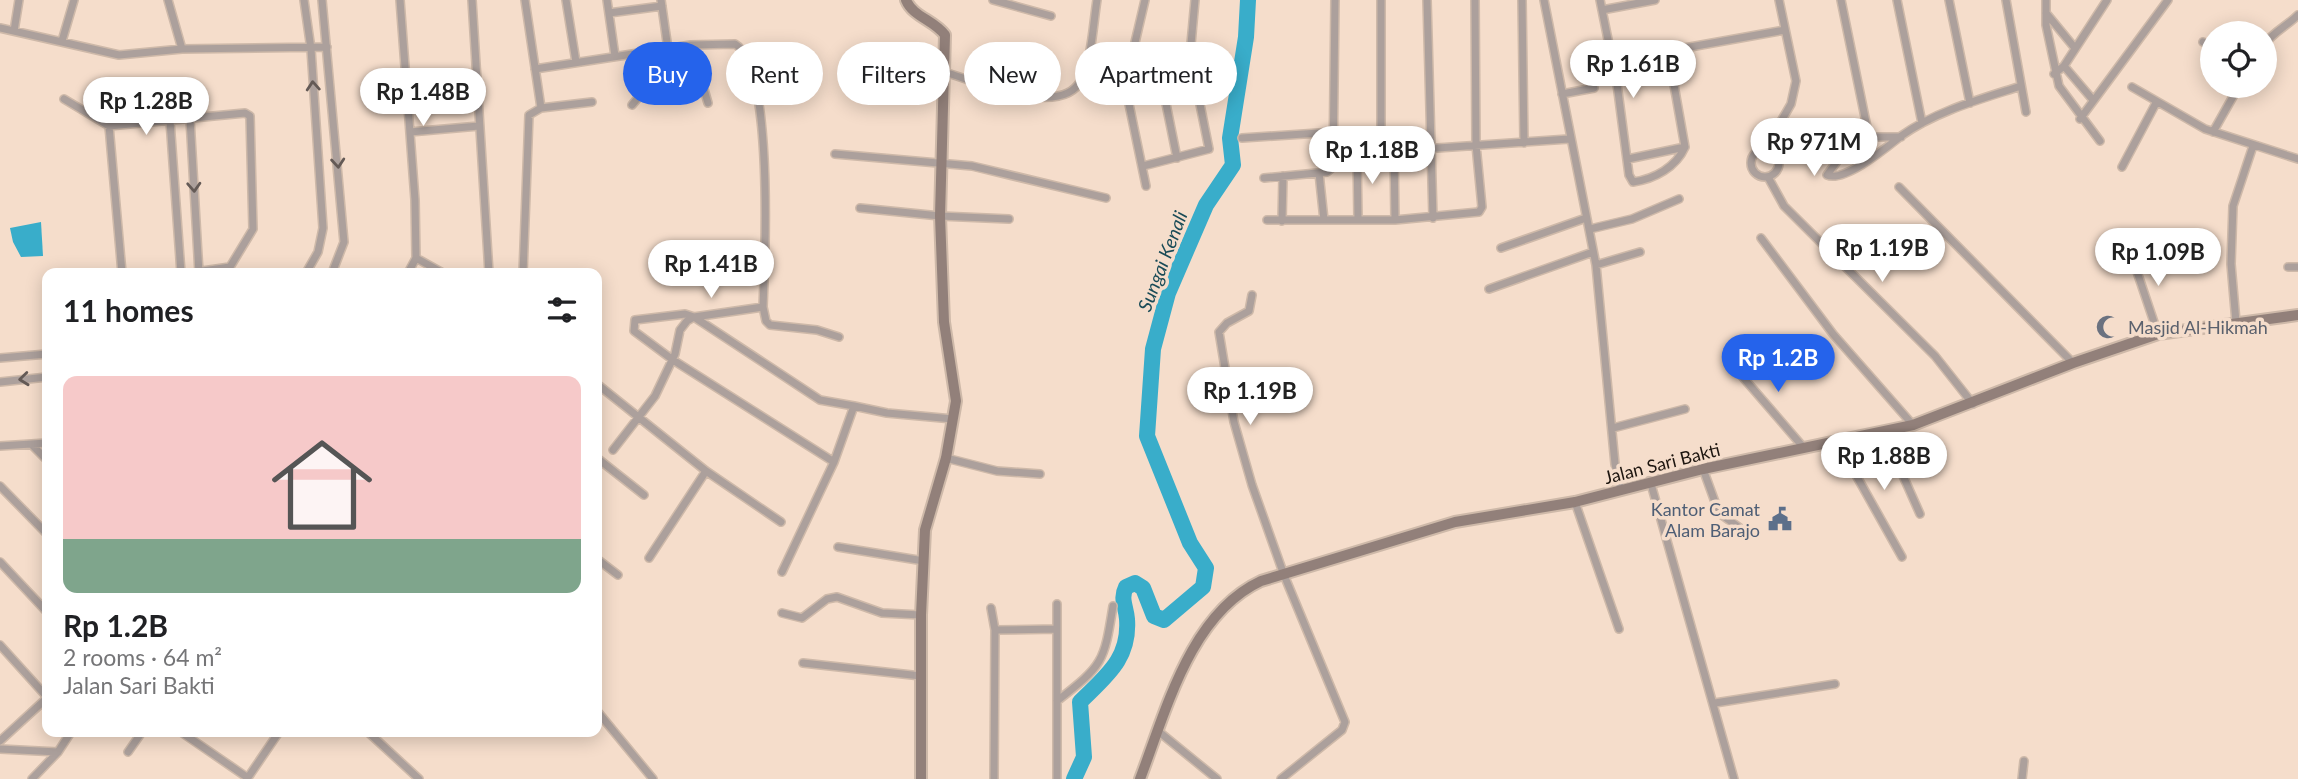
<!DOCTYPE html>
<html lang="en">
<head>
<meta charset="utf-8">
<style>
  :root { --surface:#fff; --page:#f6f6f6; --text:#202124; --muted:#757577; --line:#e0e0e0; --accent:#2563eb }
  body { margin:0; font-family:Lato,sans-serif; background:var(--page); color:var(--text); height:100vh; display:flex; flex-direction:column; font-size:26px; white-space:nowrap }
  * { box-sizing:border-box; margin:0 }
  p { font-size:23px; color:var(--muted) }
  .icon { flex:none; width:38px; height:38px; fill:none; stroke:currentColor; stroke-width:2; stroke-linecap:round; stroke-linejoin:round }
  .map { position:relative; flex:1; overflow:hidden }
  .sheet { position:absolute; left:42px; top:268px; width:560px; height:469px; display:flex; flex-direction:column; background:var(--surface); border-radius:14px; box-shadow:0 4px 18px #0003 }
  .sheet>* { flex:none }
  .top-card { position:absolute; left:623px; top:42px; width:665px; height:63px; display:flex; gap:14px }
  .controls { position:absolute; left:2200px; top:21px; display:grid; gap:14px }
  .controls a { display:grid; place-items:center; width:77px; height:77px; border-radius:50%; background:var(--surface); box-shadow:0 4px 18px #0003; font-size:35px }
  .price { position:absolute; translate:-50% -60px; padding:0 16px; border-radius:24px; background:#fff; color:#222; font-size:23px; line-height:46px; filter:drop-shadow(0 2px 4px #0008) }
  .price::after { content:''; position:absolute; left:50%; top:42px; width:21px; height:16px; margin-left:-10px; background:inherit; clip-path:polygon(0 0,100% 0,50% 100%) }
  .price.selected { background:var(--accent); color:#fff }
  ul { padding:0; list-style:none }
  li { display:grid; align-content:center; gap:14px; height:371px; padding:0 21px }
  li+li { border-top:2px solid var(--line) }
  li span { display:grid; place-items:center; height:217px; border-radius:14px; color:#555 }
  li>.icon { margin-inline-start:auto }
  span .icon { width:126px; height:126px; fill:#fffc; stroke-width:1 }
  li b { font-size:30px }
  h2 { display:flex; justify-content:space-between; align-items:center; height:84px; padding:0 21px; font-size:30px }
  .pill { padding:0 24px; border-radius:32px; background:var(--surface); box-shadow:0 4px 18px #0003; font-size:24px; line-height:63px }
  .pill.selected { background:var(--accent); color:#fff }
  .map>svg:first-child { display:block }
</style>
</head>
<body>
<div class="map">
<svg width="2298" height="779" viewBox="0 0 2298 779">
  <rect width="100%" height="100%" fill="#f5ddcb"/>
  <path fill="#39adca" d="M41,222L43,256L21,257L13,242L10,228Z"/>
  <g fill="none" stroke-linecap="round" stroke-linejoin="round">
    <path stroke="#39adca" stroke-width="16" d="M1074,779L1084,757L1080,702C1106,676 1130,659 1127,619C1126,606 1120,599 1126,587L1135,583L1143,588L1154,616L1164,620L1203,587L1206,568L1190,543L1147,436L1153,349L1168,293L1206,205L1233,165L1230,138L1246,37L1248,0"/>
    <g stroke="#ceb9a9" stroke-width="10">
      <path id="street" d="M168,0L182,49
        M304,0L311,49L323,228L318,252L306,273
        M322,0L344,242L332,273
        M400,0L415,200L416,258L408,273
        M472,0L489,273
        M566,0L576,62
        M607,0L615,56
        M661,0L668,49
        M993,0L1051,16
        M1145,0L1125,85L1146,186
        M1427,0L1433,218
        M1522,0L1524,143
        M1544,0L1596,265L1615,464L1621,491
        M1600,0L1617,84L1629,175L1633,182C1655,179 1676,167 1685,147
        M1841,0L1869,137
        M1897,0L1922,123
        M1949,0L1970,103
        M2006,0L2026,112
        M2046,0V25L2059,86L2100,141
        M1602,10L1655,0
        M609,13L662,6
        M2046,13L2074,47
        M0,28L119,55L182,49L327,47
        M14,31L19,0
        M62,41L74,0
        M2203,42L2212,46
        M691,45L708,103
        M2264,45C2273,32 2287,26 2298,15
        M1612,61L1785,30
        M2064,66L2093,100
        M535,69L691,45L735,44C774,66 765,262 763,307
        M944,72C976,81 1062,119 1081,80C1092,58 1093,25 1097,0
        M2054,74L2064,66L2107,0
        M1161,79L1177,158
        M1125,85L1193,70
        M2132,87L2205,129L2298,159
        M1562,94L1594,88
        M64,99L109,126L245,113L250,116L253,229L230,267L189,273
        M632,105L642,93L635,54
        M541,108L592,102
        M190,119L199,273
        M2080,119L2168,0
        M170,121L181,273
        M109,126L122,273
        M410,132L479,126
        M2213,132L2239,86
        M1901,137H1869L1838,160L1827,175C1844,183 1887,147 1901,136C1936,111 1981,99 2021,86
        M1242,138L1334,132
        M1751 163a14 14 0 1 1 28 0a14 14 0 1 1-28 0Z
        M1765,149L1791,104L1796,81L1779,0
        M1394,151L1395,220
        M1381,152V0
        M835,154L972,166L1106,198
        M1357,154L1358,219
        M1334,155L1569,139
        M1628,159L1685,147L1668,51
        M1143,166L1209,149L1190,55L1195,0
        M2122,167L2156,103
        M1319,173L1324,220
        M1768,177L1784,206L1935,356L1973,404
        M1264,178L1327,172L1333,167L1335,0
        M1899,187L2073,363
        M860,208L940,216L1009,219
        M1267,220H1395L1479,212L1482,207L1476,145L1475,0
        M1282,221L1283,176
        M1590,229L1632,219L1679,199
        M1761,238L1833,334L1913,425
        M1501,248L1586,218
        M2130,251L2158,334
        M416,258L443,273
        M1596,265L1640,252
        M2288,267H2298
        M523,273L529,115L541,108L525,0
        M1489,289L1593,252
        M1252,295L1249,311L1227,323L1219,332L1234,422L1252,485L1284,575L1345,722L1342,730L1281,779
        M2236,322L2231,264L2233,206L2253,146
        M0,358L47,354
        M1728,360L1804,448
        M0,382L47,377
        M597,384L706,471L781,522
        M1613,428L1685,409
        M1874,435L1900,469L1920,514
        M1838,443L1902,557
        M32,445L47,460
        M0,446L47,443
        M613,450L655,396L675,354L680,330L687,321L694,317L763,307L766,321L770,325L817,330L839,337
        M597,458L644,495
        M946,458L997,471L1040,474
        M834,462L673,360L634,331L635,320L685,314L694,317L820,400L854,406
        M1703,469L1719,513L1740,528
        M1651,484L1734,779
        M0,486L47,534
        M1575,502L1619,629
        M838,547L924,561
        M649,558L706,471
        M597,559L618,575
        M0,562L47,612
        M782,572L834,462L854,406L887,413L953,419
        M1057,604V779
        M991,608L995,630L994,779
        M782,613L802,618L827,599L837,597L882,613L921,615
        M995,630L1057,629
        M0,645L47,697
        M803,663L921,676
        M1057,701C1103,665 1104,663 1113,606
        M1715,703L1835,684
        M597,711L653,779
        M1158,731L1217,779
        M181,732L248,778
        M368,732L419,779
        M0,741L47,698
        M0,749L58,752
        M128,752L142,732
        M32,779L58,752L71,732
        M247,779L279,732
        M2022,779L2024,761"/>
    </g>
    <g stroke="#ceb9a9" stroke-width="14">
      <path id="secondary" d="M906,0C913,17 934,20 945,35L940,216L944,322L956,401L946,458L925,530L921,615V779
        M1140,779C1166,711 1190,614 1261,581L1455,522L1575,502L1703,469L1913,425L2073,363L2158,334L2298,315"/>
    </g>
    <use href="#street" stroke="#aca09c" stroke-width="7"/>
    <use href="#secondary" stroke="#92807a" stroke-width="10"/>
  </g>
  <defs><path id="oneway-chevron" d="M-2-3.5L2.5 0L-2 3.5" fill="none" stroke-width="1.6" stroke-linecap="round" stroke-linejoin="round" transform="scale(1.75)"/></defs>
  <g stroke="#645a56">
    <use href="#oneway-chevron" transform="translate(313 86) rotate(-94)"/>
    <use href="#oneway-chevron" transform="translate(338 163) rotate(85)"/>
    <use href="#oneway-chevron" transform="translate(194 187) rotate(87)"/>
    <use href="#oneway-chevron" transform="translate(24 379) rotate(174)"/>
  </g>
  <defs>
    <g id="mosque-bare" transform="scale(1.89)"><path d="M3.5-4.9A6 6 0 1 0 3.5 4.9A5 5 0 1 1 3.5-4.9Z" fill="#6b7280" stroke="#f5ddcb" stroke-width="2.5" paint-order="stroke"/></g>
    <g id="civic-bare" transform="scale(1.89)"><path d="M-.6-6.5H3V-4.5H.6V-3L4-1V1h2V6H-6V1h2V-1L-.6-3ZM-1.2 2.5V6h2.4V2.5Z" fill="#5c6f8a" stroke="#f5ddcb" stroke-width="2.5" paint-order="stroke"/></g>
  </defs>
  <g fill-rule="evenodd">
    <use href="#mosque-bare" x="2108" y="327"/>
    <use href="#civic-bare" x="1780" y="519"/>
  </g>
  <g text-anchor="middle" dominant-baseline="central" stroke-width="7" stroke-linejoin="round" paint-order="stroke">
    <g font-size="18" fill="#5b616d" stroke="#f5ddcb" text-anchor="start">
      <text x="2128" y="327">Masjid Al-Hikmah</text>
    </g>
    <g font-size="18" fill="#1d150f" stroke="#f5ddcb">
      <text transform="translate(1662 463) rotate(-14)">Jalan Sari Bakti</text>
    </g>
    <g font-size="18" fill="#4e5e75" stroke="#f5ddcb" text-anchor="end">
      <text x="1760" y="509">Kantor Camat<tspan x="1760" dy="21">Alam Barajo</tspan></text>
    </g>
    <g font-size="19" font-style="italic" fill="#1a4b57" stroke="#f5ddcb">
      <text transform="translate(1162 261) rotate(-69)">Sungai Kenali</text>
    </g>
  </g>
</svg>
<div class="controls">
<a><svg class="icon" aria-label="locate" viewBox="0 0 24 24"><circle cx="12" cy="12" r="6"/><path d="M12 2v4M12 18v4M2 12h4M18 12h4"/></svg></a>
</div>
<b class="price" style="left:1633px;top:100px">Rp 1.61B</b>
<b class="price" style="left:423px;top:128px">Rp 1.48B</b>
<b class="price" style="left:146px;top:137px">Rp 1.28B</b>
<b class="price" style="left:1814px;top:178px">Rp 971M</b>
<b class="price" style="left:1372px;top:186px">Rp 1.18B</b>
<b class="price" style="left:1882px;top:284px">Rp 1.19B</b>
<b class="price" style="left:2158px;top:288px">Rp 1.09B</b>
<b class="price" style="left:711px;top:300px">Rp 1.41B</b>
<b class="price selected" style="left:1778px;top:394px">Rp 1.2B</b>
<b class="price" style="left:1250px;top:427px">Rp 1.19B</b>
<b class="price" style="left:1884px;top:492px">Rp 1.88B</b>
<div class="top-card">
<a class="pill selected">Buy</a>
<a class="pill">Rent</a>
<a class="pill">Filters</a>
<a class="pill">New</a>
<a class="pill">Apartment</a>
</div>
<section class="sheet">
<h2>11 homes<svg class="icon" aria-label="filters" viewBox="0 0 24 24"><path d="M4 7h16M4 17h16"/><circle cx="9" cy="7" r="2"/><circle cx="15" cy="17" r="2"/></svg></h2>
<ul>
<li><span style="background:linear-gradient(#f6c9c9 75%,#7fa58c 0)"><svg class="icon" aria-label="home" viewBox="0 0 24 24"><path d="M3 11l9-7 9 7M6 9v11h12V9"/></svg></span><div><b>Rp 1.2B</b><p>2 rooms · 64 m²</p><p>Jalan Sari Bakti</p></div></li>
</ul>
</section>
</div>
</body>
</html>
